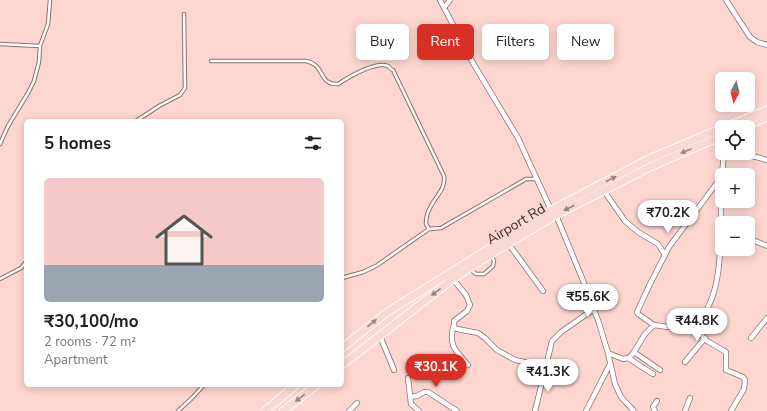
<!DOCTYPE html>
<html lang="en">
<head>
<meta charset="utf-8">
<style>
  :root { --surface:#fff; --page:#f2f2f2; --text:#222; --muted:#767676; --line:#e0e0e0; --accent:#d93025 }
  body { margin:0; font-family:"Nunito Sans",sans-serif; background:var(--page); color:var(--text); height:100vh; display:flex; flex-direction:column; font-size:15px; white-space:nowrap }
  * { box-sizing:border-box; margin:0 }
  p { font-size:13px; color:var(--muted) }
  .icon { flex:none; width:22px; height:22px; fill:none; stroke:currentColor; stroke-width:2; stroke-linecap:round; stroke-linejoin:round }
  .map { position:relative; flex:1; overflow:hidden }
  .details { position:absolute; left:24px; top:119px; width:320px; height:268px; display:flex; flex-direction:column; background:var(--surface); border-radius:6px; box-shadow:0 2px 10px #0003 }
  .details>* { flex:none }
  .guide { position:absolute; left:356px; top:24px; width:351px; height:36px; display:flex; gap:8px }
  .needle { width:26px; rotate:187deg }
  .controls { position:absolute; left:715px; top:72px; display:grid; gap:8px }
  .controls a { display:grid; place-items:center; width:40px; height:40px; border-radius:6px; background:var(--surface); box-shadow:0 2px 10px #0003; font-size:20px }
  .price { position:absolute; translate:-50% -34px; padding:0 9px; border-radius:14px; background:#fff; color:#222; font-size:13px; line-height:26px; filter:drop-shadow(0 1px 2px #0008) }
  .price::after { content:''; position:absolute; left:50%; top:24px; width:12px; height:9px; margin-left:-6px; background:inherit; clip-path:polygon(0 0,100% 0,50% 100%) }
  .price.active { background:var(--accent); color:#fff }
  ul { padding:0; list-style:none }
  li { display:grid; align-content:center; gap:8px; height:212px; padding:0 20px }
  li+li { border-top:1px solid var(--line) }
  li span { display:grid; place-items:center; height:124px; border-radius:6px; color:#555 }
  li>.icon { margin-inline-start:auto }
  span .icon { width:72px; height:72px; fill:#fffc; stroke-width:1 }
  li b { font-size:17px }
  h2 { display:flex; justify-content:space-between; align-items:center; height:48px; padding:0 20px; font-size:17px }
  .tag { padding:0 14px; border-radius:6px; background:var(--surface); box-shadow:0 2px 10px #0003; font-size:14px; line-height:36px }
  .tag.active { background:var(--accent); color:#fff }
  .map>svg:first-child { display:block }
</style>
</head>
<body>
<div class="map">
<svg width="767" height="411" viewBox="0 0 767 411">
  <rect width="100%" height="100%" fill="#fdd7cf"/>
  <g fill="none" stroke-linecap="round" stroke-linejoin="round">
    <g stroke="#916f68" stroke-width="4.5">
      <path id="service" d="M0,44L40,46
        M211,61H306C326,65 318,85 338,84C349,77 375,61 388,66C388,66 392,70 393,70L444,176C446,189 435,197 430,208C427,213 426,219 426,224L429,229L441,228L526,179H536
        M136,121L159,106L180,95L185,88L184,14
        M0,144L8,126L28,93L34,81L39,62L40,46L48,24L50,0
        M470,269L476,274H484L493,266L494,261L492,256
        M342,278L363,272L376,266L429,229
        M0,279L21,268L26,262
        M178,411L192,398L204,385"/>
    </g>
    <g stroke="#916f68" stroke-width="6">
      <path id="minor" d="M440,0L473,63L518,138L551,210
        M726,0L750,37L757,42L767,45
        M444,8L450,0
        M741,153L767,160
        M722,175L724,153
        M722,176L669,247L650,284L637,312L638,314L654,325L668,327L678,322H683L695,328L707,341L726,352V370L743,377L745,380L744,389L731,411
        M604,191L625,221L638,232L658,244L665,255
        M556,215L582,278L599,323L608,353L615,384L621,397L634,411
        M748,238L767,246
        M508,243L543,291
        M453,279L466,295L470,305L467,311L454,321V327L457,329L478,333L485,338L497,350L515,360L534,364L544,372
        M692,326C695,323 699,321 701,318C727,287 719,218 722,179
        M453,327C449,348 456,350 468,365
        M380,336L394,370
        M751,338L767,318
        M634,352L660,370
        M608,353L623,359L628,358L632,355L645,334L654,325
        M628,358L653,374
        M685,362L705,338
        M408,378L411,404L419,411
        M410,397L417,396L424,392H428L457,411
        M349,411L357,403
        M535,411L552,341L561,332L594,309
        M586,411L610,364
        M655,411L653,407L657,401
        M685,411L690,398"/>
    </g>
    <g stroke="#fff" stroke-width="9">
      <path id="primary" d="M725,127L767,110
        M744,127L767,117
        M342,348L386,313L551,210L649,159L722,128
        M342,365L453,279L496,251L556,215L652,166L722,136
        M265,411L296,385
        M283,411L317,385"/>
    </g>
    <use href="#service" stroke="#fff" stroke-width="2.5"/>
    <use href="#minor" stroke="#fff" stroke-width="4.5"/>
    <use href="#primary" stroke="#fad9d2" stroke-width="7"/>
  </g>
  <defs><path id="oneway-solid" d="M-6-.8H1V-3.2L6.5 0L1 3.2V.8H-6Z"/></defs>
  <g fill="#9c847f">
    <use href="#oneway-solid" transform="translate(686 151) rotate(157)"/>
    <use href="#oneway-solid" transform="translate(611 179) rotate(-27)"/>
    <use href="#oneway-solid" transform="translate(569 208) rotate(153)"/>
    <use href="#oneway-solid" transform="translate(436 292) rotate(142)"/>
    <use href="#oneway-solid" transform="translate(372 323) rotate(-39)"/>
    <use href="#oneway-solid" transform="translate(300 398) rotate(142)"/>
  </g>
  <g text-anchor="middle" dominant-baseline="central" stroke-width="3" stroke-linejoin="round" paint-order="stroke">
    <g font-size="14" fill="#3d2f2c" stroke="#fdd7cf">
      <text transform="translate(516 224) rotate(-31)">Airport Rd</text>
    </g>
  </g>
</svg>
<div class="controls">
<a><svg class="needle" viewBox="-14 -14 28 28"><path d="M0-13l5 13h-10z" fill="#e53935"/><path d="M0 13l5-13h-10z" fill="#767676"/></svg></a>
<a><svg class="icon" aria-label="locate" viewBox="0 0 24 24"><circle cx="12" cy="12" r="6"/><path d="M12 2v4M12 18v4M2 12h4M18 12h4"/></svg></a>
<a>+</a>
<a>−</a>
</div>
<b class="price" style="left:668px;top:234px">₹70.2K</b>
<b class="price" style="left:588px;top:318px">₹55.6K</b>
<b class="price" style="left:697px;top:342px">₹44.8K</b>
<b class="price active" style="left:436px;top:388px">₹30.1K</b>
<b class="price" style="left:548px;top:393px">₹41.3K</b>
<div class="guide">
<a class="tag">Buy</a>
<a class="tag active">Rent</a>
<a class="tag">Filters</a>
<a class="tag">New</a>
</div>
<section class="details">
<h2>5 homes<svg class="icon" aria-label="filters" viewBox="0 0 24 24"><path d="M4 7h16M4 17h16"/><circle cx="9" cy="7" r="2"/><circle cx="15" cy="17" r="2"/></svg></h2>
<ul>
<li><span style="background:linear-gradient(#f6c9c9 70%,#9aa5b1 0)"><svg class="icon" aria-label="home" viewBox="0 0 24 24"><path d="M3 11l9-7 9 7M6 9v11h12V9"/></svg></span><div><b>₹30,100/mo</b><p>2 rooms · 72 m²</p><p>Apartment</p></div></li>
</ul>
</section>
</div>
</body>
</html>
